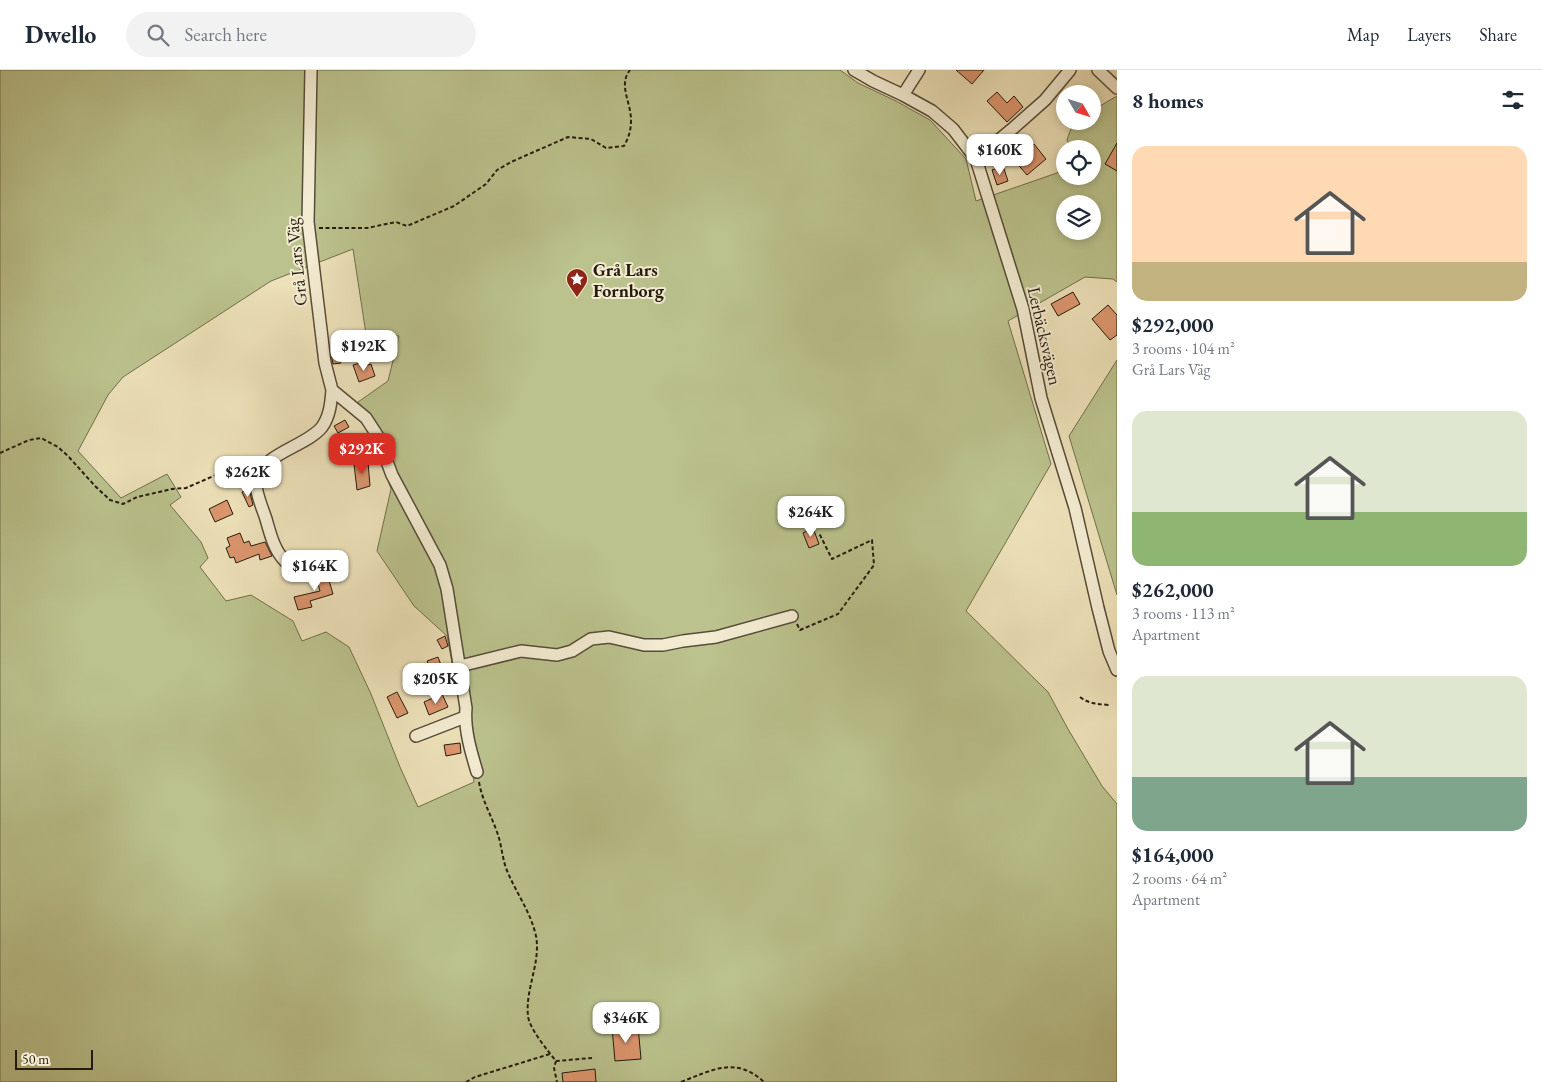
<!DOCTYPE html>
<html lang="en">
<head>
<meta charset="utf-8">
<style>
  :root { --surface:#fff; --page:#f2f2f3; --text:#1f2937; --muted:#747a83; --line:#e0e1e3; --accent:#d93025 }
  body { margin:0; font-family:"EB Garamond",serif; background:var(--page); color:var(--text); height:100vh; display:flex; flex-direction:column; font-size:19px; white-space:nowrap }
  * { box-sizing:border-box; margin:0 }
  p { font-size:16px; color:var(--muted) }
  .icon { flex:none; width:28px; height:28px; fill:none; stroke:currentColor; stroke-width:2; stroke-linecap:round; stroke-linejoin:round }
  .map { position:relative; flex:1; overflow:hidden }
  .drawer { display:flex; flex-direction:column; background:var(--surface); width:425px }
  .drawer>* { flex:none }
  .needle { width:32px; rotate:129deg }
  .controls { position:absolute; left:1056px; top:15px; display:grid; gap:10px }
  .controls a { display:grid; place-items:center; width:45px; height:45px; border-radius:50%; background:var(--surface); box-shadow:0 2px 8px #0003; font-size:25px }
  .scale { position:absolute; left:15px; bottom:12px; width:78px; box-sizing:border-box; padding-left:5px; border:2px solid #251b0e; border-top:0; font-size:14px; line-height:18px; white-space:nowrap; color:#251b0e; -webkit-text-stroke:4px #f3ecd2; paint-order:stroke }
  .price { position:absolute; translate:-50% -42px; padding:0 11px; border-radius:10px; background:#fff; color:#222; font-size:16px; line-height:32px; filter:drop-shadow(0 1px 2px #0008) }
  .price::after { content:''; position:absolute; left:50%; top:30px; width:15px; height:11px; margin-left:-8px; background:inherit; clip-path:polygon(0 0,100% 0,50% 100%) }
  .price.selected { background:var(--accent); color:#fff }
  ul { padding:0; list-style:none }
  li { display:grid; align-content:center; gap:10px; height:265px; padding:0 15px }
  li span { display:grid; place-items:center; height:155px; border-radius:15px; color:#555 }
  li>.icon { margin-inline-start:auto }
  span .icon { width:90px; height:90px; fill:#fffc; stroke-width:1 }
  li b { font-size:21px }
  h2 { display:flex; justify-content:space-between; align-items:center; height:60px; padding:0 15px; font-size:21px }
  header { display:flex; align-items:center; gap:30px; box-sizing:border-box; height:70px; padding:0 25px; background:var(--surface); border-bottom:1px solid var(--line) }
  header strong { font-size:24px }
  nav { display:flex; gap:28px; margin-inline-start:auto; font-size:18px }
  .search { width:350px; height:45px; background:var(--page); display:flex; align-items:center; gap:12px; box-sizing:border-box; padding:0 18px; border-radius:28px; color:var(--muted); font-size:19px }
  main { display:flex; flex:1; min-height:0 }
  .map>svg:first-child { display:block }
</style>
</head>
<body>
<header>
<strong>Dwello</strong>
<div class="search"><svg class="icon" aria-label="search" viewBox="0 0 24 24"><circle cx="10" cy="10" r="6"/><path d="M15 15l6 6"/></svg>Search here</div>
<nav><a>Map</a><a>Layers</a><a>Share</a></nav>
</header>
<main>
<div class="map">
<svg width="1117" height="1012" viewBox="0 0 1117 1012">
  <rect width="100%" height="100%" fill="#ede1b9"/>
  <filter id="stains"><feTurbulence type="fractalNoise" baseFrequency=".004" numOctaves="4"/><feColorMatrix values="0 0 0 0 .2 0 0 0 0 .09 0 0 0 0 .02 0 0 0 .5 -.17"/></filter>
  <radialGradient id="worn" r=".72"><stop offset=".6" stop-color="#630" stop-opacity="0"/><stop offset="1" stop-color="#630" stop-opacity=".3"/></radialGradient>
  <path fill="#bbc28d" stroke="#706e4e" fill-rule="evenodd" d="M0,0H840L858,13L896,31L930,50L966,89L976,131L1057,103L1065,95V106H1092V79H1072L1067,70C1073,52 1073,51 1092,51L1093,40L1117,26V212L1113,209L1085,207L1008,251L1051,394L966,541L1048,622L1068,659L1102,716L1117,734V1012H0ZM1065,134H1092V161H1065ZM353,179L366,264L399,266L388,311L358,332L371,360L391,419L377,481L414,536L447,566L474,712L418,737L400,697L371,624L349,577L326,562L302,571L293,551L251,525L226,531L200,497L208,488L201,472L170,435L181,427L167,404L121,428L78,381L108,325L123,307L271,211Z
    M1117,290V525L1069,366Z"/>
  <path fill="#dc966e" stroke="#251b0e" d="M956,0H984L972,14Z
    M997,22L1007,33L1014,26L1023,37L1007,52L987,31Z
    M1117,73V101L1105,94Z
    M1034,74L1046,89L1027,105L1008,83L1017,75L1024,83Z
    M1003,96L1008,111L997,115L992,100Z
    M1073,222L1080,234L1058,246L1051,234Z
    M1108,235L1117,245V265L1110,270L1092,249Z
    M339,283L341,293L333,294L331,284Z
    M364,292L365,296L371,294L375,306L359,312L353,295Z
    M345,350L349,357L338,363L334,356Z
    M368,392L370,416L357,420L354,394Z
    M249,419L253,435L249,437L242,422Z
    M227,430L233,444L215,452L209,439Z
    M795,436L801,448L792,453L786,440Z
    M813,458L819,474L809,478L803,463Z
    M240,463L244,473L249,471L251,476L265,472L272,486L260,490L259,484L236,493L234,487L230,488L226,478L230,476L227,468Z
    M326,500L333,524L310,531L312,537L298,540L294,527L320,521L315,504Z
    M445,566L448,576L442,579L437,570Z
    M438,587L441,595L430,599L427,591Z
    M397,622L408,643L397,648L387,627Z
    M442,624L448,637L429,645L424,632Z
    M460,673L461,683L446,686L444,675Z
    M638,956L641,989L615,991L612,958Z
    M595,999L596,1012H563L562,1003Z"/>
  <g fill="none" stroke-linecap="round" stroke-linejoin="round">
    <g stroke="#574c39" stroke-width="14">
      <path id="minor" d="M311,0L308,152L325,293L332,320L366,348L377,365L392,405L440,495L447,519L466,638C464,659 471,682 477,702
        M854,0L873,11L903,25L932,41L953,59L976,89L1023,239L1041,328L1075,438L1098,538L1109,581L1117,600
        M1098,0L1117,18
        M903,25L919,0
        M976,89L1011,60L1045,30L1070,0
        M301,501C296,498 289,495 285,491C274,480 270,463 266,449C263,440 255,421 256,412C261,383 306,377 322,357C330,346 331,332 332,320
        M460,596L521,581L557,585L572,581L591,569L609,567L644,575H663L683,571L716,567L792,546
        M416,666L465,647"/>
    </g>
    <path stroke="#251b0e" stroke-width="2" stroke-dasharray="4 2.5" stroke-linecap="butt" d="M319,158H367L396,152L407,156L454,136L486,114L497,100L511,92L568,67L591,69L606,78L624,76C629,67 631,60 631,50C631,32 618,15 630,0
      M0,383L29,370L41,368L58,377L68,386L95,416L110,430L123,434L137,427L172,419L186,418L257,387
      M797,554L800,560L838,544L874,495L872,470L832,489L819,463
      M1080,627C1089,634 1098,634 1109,635
      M479,712C482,730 491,745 497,762C502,775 502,790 508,803C517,824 531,843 536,866C541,893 525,919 528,946C529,958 548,981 556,991L592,988
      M556,991L554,998L557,1012
      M466,1012L475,1007L550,984
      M681,1012C712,1000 736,986 764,1012"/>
    <use href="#minor" stroke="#f3ecd2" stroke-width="11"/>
  </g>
  <defs>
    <g id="sight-pin" transform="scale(1.125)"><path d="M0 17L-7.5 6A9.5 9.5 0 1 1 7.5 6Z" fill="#8f2418" stroke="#f3ecd2"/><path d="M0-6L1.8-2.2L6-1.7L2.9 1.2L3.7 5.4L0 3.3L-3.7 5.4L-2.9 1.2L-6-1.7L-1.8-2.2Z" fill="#fff"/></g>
  </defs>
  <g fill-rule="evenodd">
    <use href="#sight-pin" x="577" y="209"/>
  </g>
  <g text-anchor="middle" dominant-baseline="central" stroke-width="4" stroke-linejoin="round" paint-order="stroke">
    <g font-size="18" fill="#251b0e" stroke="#f3ecd2">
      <text transform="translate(296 192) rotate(-96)">Grå Lars Väg</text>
      <text transform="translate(1045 266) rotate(77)">Lerbäcksvägen</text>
    </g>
    <g font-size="18" font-weight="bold" fill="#251b0e" stroke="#f3ecd2" text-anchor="start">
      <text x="593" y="199">Grå Lars<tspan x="593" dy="21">Fornborg</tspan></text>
    </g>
  </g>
  <rect width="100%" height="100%" filter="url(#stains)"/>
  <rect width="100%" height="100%" fill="url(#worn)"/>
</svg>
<div class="controls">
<a><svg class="needle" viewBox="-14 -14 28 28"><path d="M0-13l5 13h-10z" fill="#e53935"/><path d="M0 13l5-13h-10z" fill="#747a83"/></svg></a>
<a><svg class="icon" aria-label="locate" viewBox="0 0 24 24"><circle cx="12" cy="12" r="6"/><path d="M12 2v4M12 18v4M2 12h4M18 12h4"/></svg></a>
<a><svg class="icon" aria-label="layers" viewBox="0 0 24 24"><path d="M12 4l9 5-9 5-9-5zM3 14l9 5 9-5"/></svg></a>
</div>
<div class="scale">50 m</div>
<b class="price" style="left:1000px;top:106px">$160K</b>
<b class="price" style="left:364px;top:302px">$192K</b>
<b class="price selected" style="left:362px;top:405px">$292K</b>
<b class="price" style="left:248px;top:428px">$262K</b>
<b class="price" style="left:811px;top:468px">$264K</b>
<b class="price" style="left:315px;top:522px">$164K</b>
<b class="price" style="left:436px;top:635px">$205K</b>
<b class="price" style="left:626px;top:974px">$346K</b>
</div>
<section class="drawer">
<h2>8 homes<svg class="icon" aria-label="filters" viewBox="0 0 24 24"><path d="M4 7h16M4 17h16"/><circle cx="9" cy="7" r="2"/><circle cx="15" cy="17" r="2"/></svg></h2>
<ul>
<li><span style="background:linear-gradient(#ffd9b3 75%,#c2b280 0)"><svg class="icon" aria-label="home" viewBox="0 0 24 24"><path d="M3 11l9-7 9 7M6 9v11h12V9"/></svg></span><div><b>$292,000</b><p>3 rooms · 104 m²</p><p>Grå Lars Väg</p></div></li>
<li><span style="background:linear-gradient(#dfe7d0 65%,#8fb573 0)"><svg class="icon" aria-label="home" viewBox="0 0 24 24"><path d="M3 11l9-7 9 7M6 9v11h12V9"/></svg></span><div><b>$262,000</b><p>3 rooms · 113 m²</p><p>Apartment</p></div></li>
<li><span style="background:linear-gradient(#dfe7d0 65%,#7fa58c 0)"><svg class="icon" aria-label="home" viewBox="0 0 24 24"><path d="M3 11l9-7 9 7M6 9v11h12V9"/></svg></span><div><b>$164,000</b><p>2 rooms · 64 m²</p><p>Apartment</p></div></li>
</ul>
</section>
</main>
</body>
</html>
